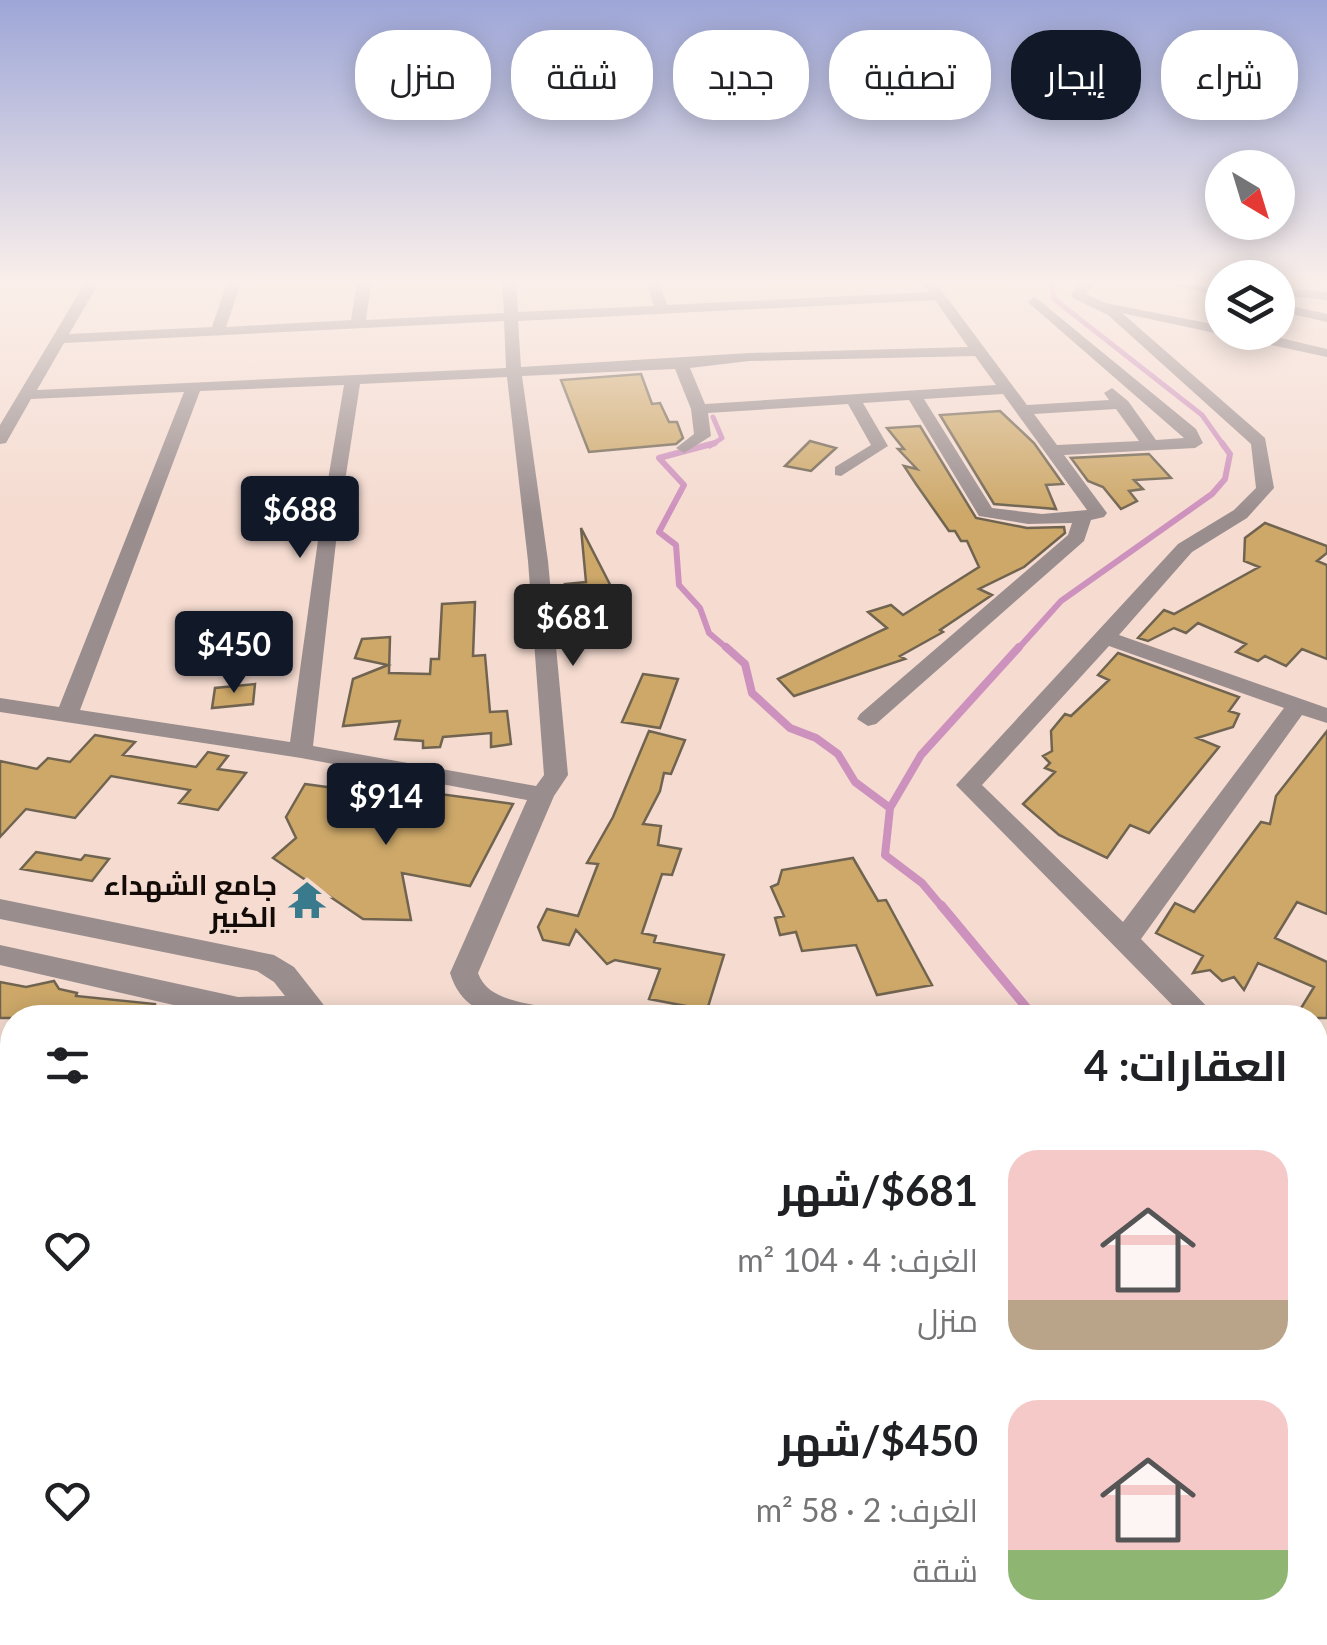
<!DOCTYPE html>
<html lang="ar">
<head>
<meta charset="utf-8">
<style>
  :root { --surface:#fff; --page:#f2f2f2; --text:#202124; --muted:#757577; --accent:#111827 }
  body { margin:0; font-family:Lato,Cairo,sans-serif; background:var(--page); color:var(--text); direction:rtl; height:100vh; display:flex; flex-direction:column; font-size:38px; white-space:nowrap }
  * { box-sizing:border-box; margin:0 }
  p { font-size:32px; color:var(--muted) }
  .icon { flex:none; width:55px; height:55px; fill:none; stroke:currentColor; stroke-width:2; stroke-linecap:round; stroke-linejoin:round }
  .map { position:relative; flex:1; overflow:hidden; direction:ltr }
  .side { position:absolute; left:0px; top:1005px; width:1328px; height:640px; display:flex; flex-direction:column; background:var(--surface); border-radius:40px 40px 0 0; box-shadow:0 5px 25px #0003; direction:rtl }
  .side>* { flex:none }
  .banner { position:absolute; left:30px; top:30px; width:1268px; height:90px; direction:rtl; display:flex; gap:20px }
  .needle { width:65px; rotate:142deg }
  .buttons { position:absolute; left:1205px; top:150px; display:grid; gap:20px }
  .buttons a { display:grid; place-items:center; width:90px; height:90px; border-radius:50%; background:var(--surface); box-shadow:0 5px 25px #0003; font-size:50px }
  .price { position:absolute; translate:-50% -85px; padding:0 22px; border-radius:10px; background:var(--accent); color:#fff; font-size:32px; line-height:65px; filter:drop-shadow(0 2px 5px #0008) }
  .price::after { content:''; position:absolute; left:50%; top:60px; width:30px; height:22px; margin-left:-15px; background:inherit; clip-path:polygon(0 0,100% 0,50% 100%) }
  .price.on { background:#222; color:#fff }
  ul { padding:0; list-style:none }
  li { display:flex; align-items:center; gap:30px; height:250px; padding:0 40px }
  li span { display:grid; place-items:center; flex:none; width:280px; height:200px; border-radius:30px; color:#555 }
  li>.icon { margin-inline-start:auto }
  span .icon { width:120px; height:120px; fill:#fffc; stroke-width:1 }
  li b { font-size:42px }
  h2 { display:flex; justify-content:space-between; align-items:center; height:120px; padding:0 40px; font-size:42px }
  .pill { padding:0 35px; border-radius:40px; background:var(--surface); box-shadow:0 5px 25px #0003; font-size:35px; line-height:90px }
  .pill.on { background:var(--accent); color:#fff }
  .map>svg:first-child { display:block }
</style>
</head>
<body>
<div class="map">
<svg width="1327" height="1645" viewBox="0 0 1327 1645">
  <rect width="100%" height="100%" fill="#f5dbd0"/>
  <path fill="#d0d9a1" d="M12,1443V1576L2,1577L0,1448Z"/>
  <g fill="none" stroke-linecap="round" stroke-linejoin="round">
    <path stroke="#cd91bd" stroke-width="5" d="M1052,283L1054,299L1202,415L1224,446
      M1286,283H1322
      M710,446L722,438L713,417"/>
    <path stroke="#cd91bd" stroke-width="6" d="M715,443L659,458L684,485L659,532L676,545L679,585L700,608L709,633L729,650
      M1017,650L1061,601L1212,494L1225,479L1230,454L1222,443"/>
    <path stroke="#cd91bd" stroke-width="8" d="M726,647L745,664L752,693L790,728L816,738L838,754L855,782L890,808
      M943,908L922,883L885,855L890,808L921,755L1019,647"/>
    <path stroke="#cd91bd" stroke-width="9" d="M941,905L1035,1018"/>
    <path stroke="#cd91bd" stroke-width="11" d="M1315,1324L1327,1338"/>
  </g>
  <path fill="#cda869" stroke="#706451" stroke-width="2.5" d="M641,374L652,404L660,403L669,422H677L683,438L676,444L589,452L561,380Z
    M1000,411L1034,443L1063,484L1046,485L1056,509L994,504L940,415Z
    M920,426L976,518L1027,528L1064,527L1065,533L1024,567L979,589L992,595L940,630L943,632L900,656L905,659L794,696L778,679L887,628L868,612L891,605L903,615L979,567L967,541H961L955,531H949L916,484L904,466L917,469L898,449H904L887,428Z
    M810,441L836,448L811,471L785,466Z
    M1149,454L1171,478L1134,480L1143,489L1129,491L1137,501L1121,509L1103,487L1088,481L1071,458Z
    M1265,523L1327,546V553L1317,561L1327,565V659L1302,649L1286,666L1265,656L1258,661L1236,652L1246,644L1198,623L1186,633L1174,628L1148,641L1138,638L1164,610L1174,614L1259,567L1244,561L1245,538Z
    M581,528L620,604H616L624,618L583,626L575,612H571L565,584L586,582Z
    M475,602L473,656L485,655L490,712L507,711L511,744L491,747V733L443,737L440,747L423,748V741L395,739L400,721L343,726L353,679L388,665L355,658L362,639L390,637L389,673L430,674L431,659H439L442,604Z
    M1118,653L1239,697L1229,711L1239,714L1233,727L1197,738L1219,747L1149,833L1130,825L1107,858L1059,835L1023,804L1055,772L1045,768L1050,763L1043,756L1052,751L1051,731L1065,714L1071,716L1109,680L1098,675Z
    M643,674L678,679L660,728L622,722Z
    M255,684L253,704L212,708L215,688Z
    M649,731L685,740L671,774L664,773L660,791L643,824L661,826L658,845L681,849L672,875L662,874L642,933L656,936L654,942L724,955L707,1010L649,999L660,969L615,960L607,964L576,930L569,945L543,940L538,927L547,909L578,916L598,864L587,863L613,817Z
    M1327,731V914L1297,902L1275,938L1327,962V1018H1295L1314,987L1258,963L1244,990L1234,977L1222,981L1210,970L1193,973L1203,956L1156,933L1175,903L1194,912L1261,822L1270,824L1276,796Z
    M95,735L135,742L123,755L196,767L208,752L228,756L218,769L246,773L218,810L179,803L190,790L111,776L75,818L26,809L0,837V761L37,769L48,758L70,762Z
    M305,784L349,790L342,810L371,801L386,831L420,820L433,793L513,804L470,886L402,873L411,920L363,919L273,858L296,838L286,817Z
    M36,852L81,860L85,855L109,859L92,881L21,869Z
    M853,858L878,901L886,900L932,985L877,995L856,945L802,951L796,932L780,935L775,918L784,916L771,887L778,884L782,870Z
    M54,981L59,989L77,993L76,996L155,1004L154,1018H0V982L26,987Z"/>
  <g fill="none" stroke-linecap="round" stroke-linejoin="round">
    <path fill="#9a8d8e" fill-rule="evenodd" d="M85,283H99L69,334L212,327L227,283H241L226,327L351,320L357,283H371L366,320L504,313L502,283H516L518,312L654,306L646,283H660L667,305L929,292L922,283H936L1027,405L1109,400L1104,393L1112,388L1128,401L1156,440L1184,438L1030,304L1028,301L1035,297L1196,429L1203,443L1195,448L1064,455L1107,513L1104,517L1091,520L1084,541L876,724L868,726L857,719L860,714L1068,535L1072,523L1028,524L979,516L909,400L863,403L888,446L841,476L835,475V467L871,445L848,404L708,413L711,436L684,453L676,448L694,434L691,409L675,369L522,376L548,561L568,775L554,796L478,973C488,1003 531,1002 556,1010L560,1018C516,1018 466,1025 450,973L527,800L301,758L0,712V698L59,707L184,392L31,399L6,443L0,444V425ZM935,300L968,347L749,353L521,367L518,321ZM504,321L506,368L37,390L64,343ZM975,356L996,385L705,404L690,368L749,361ZM507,377L528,561L544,775L536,786L313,746L337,533L360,384ZM344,385L319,533L290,742L80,710L200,391ZM1003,394L1087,510L1042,514L992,508L924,399ZM1116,409L1139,441L1057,445L1034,414Z
      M1080,283H1094L1086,294L1105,303L1222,326V332H1255L1327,349V357L1122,313L1265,438L1274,488L1247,518L1192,552L1119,635L1327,708V723L1302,715L1141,939L1218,1018H1185L956,785L1178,544L1234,510L1256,488L1251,444L1108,315L1073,298L1071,295ZM1109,646L1284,708L1123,922L982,785Z
      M1175,283L1222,289V297L1177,286Z
      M1278,287L1327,292V300L1278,295Z
      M1278,303L1327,314V322L1278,311Z
      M0,899L274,955L294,967L334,1018H230L0,965V945L238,997L285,996L274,982L257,971L0,919Z
      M1315,1115L1327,1119V1154L1315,1149Z
      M0,1228L12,1232V1263L0,1260Z
      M324,1632H366L365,1645H323Z
      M757,1632H799L801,1645H759Z"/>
  </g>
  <linearGradient id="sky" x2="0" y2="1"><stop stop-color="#9da6d7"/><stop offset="0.55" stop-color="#faefea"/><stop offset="1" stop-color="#faefea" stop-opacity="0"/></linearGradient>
  <rect width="1327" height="513" fill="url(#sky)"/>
  <defs>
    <g id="temple-bare" transform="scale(3)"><path d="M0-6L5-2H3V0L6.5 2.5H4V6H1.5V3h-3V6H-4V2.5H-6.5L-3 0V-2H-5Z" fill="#397b8d" stroke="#f5dbd0" stroke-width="2.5" paint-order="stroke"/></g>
  </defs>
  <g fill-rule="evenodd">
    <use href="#temple-bare" x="307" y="900"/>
  </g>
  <g text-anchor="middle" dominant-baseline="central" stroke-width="9" stroke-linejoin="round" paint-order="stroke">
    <g font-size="28" font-weight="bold" fill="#130b07" stroke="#f5dbd0" text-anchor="end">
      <text x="277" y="884">جامع الشهداء<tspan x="277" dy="32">الكبير</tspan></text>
    </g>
  </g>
</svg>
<div class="buttons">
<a><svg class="needle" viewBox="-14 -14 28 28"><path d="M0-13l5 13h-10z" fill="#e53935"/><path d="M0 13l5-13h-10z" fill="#757577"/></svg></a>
<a><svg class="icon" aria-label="layers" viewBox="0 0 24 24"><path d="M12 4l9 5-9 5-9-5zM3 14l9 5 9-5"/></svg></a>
</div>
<b class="price" style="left:300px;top:561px">$688</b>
<b class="price on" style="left:573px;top:669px">$681</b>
<b class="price" style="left:234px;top:696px">$450</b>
<b class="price" style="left:386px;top:848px">$914</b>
<div class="banner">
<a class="pill">شراء</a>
<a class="pill on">إيجار</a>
<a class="pill">تصفية</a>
<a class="pill">جديد</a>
<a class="pill">شقة</a>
<a class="pill">منزل</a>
</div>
<section class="side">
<h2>العقارات: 4<svg class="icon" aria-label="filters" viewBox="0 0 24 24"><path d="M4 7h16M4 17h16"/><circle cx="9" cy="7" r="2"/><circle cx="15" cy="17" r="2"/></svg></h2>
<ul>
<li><span style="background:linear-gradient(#f6c9c9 75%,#b9a48a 0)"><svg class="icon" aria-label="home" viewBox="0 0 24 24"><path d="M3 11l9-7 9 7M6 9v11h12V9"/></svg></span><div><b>$681/شهر</b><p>الغرف: 4 · 104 m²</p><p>منزل</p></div><svg class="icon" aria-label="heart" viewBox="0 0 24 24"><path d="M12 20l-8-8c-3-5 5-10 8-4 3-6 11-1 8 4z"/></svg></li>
<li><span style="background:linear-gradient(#f6c9c9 75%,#8fb573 0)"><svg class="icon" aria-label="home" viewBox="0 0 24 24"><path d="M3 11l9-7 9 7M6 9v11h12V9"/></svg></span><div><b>$450/شهر</b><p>الغرف: 2 · 58 m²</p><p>شقة</p></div><svg class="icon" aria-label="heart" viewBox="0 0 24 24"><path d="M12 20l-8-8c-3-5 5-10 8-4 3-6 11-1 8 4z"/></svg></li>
</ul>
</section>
</div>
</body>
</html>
